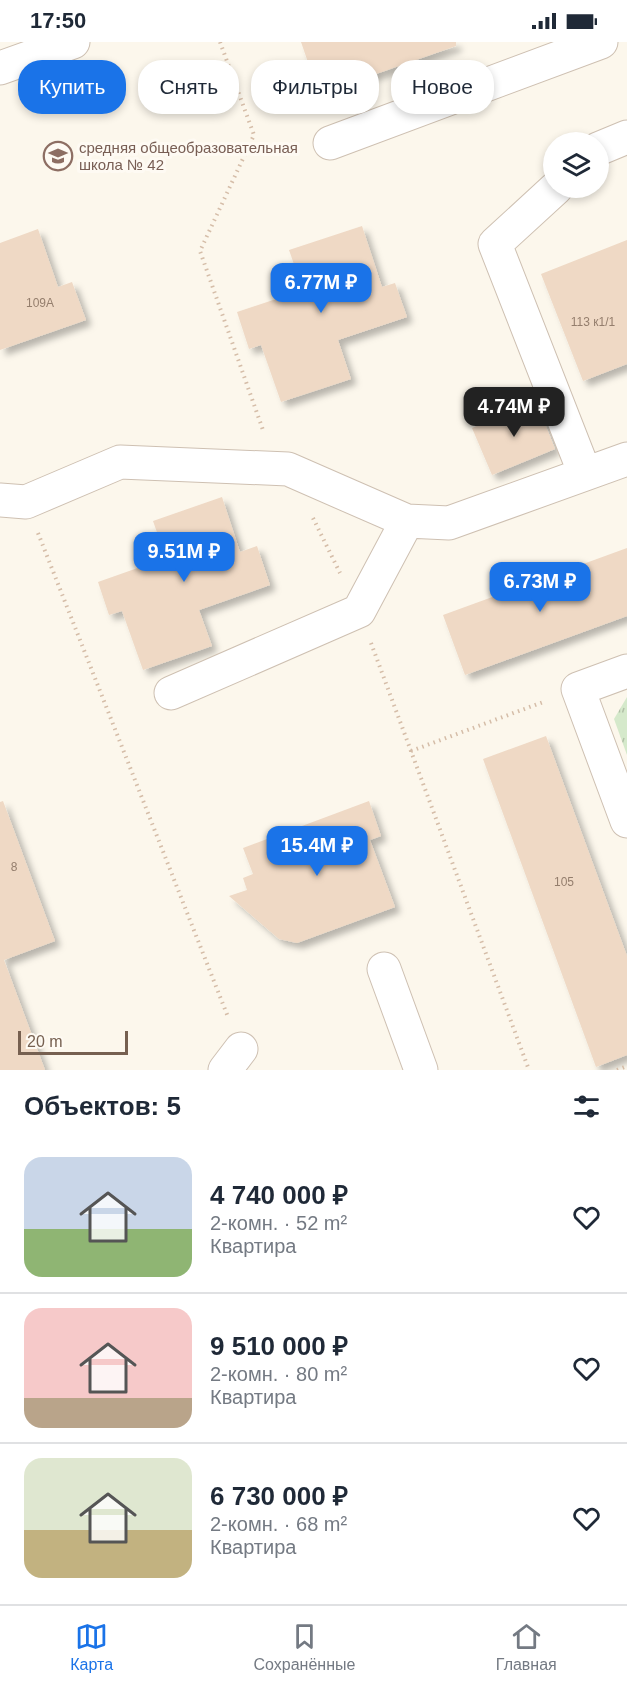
<!DOCTYPE html>
<html lang="ru">
<head>
<meta charset="utf-8">
<style>
  :root { --surface:#fff; --page:#f2f2f3; --text:#1f2937; --muted:#747a83; --line:#e0e1e3; --accent:#1a73e8 }
  body { margin:0; font-family:Arial,sans-serif; background:var(--page); color:var(--text); height:100vh; display:flex; flex-direction:column; font-size:22px; white-space:nowrap }
  * { box-sizing:border-box; margin:0 }
  p { font-size:20px; color:var(--muted) }
  .icon { flex:none; width:33px; height:33px; fill:none; stroke:currentColor; stroke-width:2; stroke-linecap:round; stroke-linejoin:round }
  .map { position:relative; height:1028px; overflow:hidden }
  .drawer { display:flex; flex-direction:column; background:var(--surface); flex:1 }
  .drawer>* { flex:none }
  .banner { position:absolute; left:18px; top:18px; width:591px; height:54px; display:flex; gap:12px }
  .fabs { position:absolute; left:543px; top:90px; display:grid; gap:12px }
  .fabs a { display:grid; place-items:center; width:66px; height:66px; border-radius:50%; background:var(--surface); box-shadow:0 3px 9px #0003; font-size:30px }
  .scale { position:absolute; left:18px; bottom:15px; width:110px; box-sizing:border-box; padding-left:6px; border:3px solid #766050; border-top:0; font-size:16px; line-height:21px; white-space:nowrap; color:#766050; -webkit-text-stroke:4px #fefaf3; paint-order:stroke }
  .price { position:absolute; translate:-50% -51px; padding:0 14px; border-radius:12px; background:var(--accent); color:#fff; font-size:20px; line-height:39px; filter:drop-shadow(0 2px 3px #0008) }
  .price::after { content:''; position:absolute; left:50%; top:36px; width:18px; height:14px; margin-left:-9px; background:inherit; clip-path:polygon(0 0,100% 0,50% 100%) }
  .price.current { background:#222; color:#fff }
  ul { padding:0; list-style:none }
  li { display:flex; align-items:center; gap:18px; height:150px; padding:0 24px }
  li+li { border-top:2px solid var(--line) }
  li span { display:grid; place-items:center; flex:none; width:168px; height:120px; border-radius:18px; color:#555 }
  li>.icon { margin-inline-start:auto }
  span .icon { width:72px; height:72px; fill:#fffc; stroke-width:1 }
  li b { font-size:26px }
  h2 { display:flex; justify-content:space-between; align-items:center; height:72px; padding:0 24px; font-size:26px }
  .tag { padding:0 21px; border-radius:24px; background:var(--surface); box-shadow:0 3px 9px #0003; font-size:21px; line-height:54px }
  .tag.current { background:var(--accent); color:#fff }
  .status { display:flex; justify-content:space-between; align-items:center; height:42px; padding:0 30px; background:var(--surface); direction:ltr }
  .status svg { height:16px; fill:currentColor }
  .tabs { display:flex; justify-content:space-around; align-items:center; height:84px; border-top:2px solid var(--line); background:var(--surface); font-size:16px; color:var(--muted) }
  .tabs a { display:grid; justify-items:center; gap:3px }
  .tabs .current { color:var(--accent) }
  .map>svg:first-child { display:block }
</style>
</head>
<body>
<div class="status"><b>17:50</b><svg viewBox="0 0 49 12"><path d="M0 12V9h3v3zM5 12V6h3v6zM10 12V3h3v9zM15 12V0h3v12zM26 1h20v11H26zM47 4h2v5h-2z"/></svg></div>
<div class="map">
<svg width="627" height="1028" viewBox="0 0 627 1028">
  <defs>
    <pattern id="grass-tufts" width="24" height="20" patternUnits="userSpaceOnUse" patternTransform="scale(1.5)"><rect width="24" height="20" fill="#d5e9cb"/><path d="M3 7l-1-3M5 7V3M7 7l1-3M15 17l-1-3M17 17v-4M19 17l1-3" fill="none" stroke="#b1c0a7"/></pattern>
    <filter id="shadow"><feDropShadow dx="5.5" dy="5.5" stdDeviation="3" flood-color="#0004"/></filter>
  </defs>
  <rect width="100%" height="100%" fill="#fcf7ec"/>
  <path fill="url(#grass-tufts)" d="M627,655V713L614,677Z"/>
  <path fill="#efd9c5" filter="url(#shadow)" d="M301,0H456V4L319,52Z
    M362,184L382,245L395,241L407,275L338,298L351,337L281,360L261,303L249,307L237,270L303,248L289,208Z
    M38,187L58,245L72,240L86,278L0,308V201Z
    M627,198V322L583,339L541,232Z
    M536,359L555,407L492,433L472,386Z
    M222,455L240,510L257,504L270,543L199,568L212,604L143,628L122,569L109,573L98,540L166,516L153,479Z
    M627,506V574L465,633L443,573Z
    M546,694L627,914V1013L596,1025L483,717Z
    M3,759L55,899L4,918L45,1028H0V760Z
    M369,759L381,794L370,798L395,865L297,901L279,897L229,854L247,848L243,836L253,832L243,806Z"/>
  <g fill="none" stroke-linecap="round" stroke-linejoin="round">
    <g stroke="#cec0b2" stroke-width="35">
      <path id="minor" d="M0,26L73,0
        M330,101L601,0
        M598,107L627,95
        M556,146L495,202L585,432
        M0,458L26,460L120,420L288,427L407,479L449,481L627,417
        M627,629L578,647L627,779
        M171,651L359,569L407,479
        M384,927L421,1028
        M225,1028L241,1007"/>
    </g>
    <path stroke="#d5bda8" stroke-width="4" stroke-dasharray="1.5 4.5" stroke-linecap="butt" d="M220,0L254,93L200,209L264,391
      M313,476L340,531
      M38,491L228,975
      M371,601L529,1028
      M411,709L546,659
      M617,1028L627,1024"/>
    <use href="#minor" stroke="#fff" stroke-width="33"/>
  </g>
  <defs>
    <g id="school-ring" transform="scale(1.5)"><circle r="9.5" fill="#fefaf3" stroke="#8d6e63" stroke-width="1.5"/><path d="M0-5L7-2L0 1L-7-2ZM-4 1L0 2.5L4 1V4Q0 6-4 4Z" fill="#8d6e63"/></g>
  </defs>
  <g fill-rule="evenodd">
    <use href="#school-ring" x="58" y="114"/>
  </g>
  <g text-anchor="middle" dominant-baseline="central" stroke-width="6" stroke-linejoin="round" paint-order="stroke">
    <g font-size="12" fill="#947e6d">
      <text x="40" y="261">109А</text>
      <text x="593" y="280">113 к1/1</text>
      <text x="14" y="825">8</text>
      <text x="564" y="840">105</text>
    </g>
    <g font-size="15" fill="#785e54" stroke="#fefaf3" text-anchor="start">
      <text x="79" y="105">средняя общеобразовательная<tspan x="79" dy="17">школа № 42</tspan></text>
    </g>
  </g>
</svg>
<div class="fabs">
<a><svg class="icon" aria-label="layers" viewBox="0 0 24 24"><path d="M12 4l9 5-9 5-9-5zM3 14l9 5 9-5"/></svg></a>
</div>
<div class="scale">20 m</div>
<b class="price" style="left:321px;top:272px">6.77M ₽</b>
<b class="price current" style="left:514px;top:396px">4.74M ₽</b>
<b class="price" style="left:184px;top:541px">9.51M ₽</b>
<b class="price" style="left:540px;top:571px">6.73M ₽</b>
<b class="price" style="left:317px;top:835px">15.4M ₽</b>
<div class="banner">
<a class="tag current">Купить</a>
<a class="tag">Снять</a>
<a class="tag">Фильтры</a>
<a class="tag">Новое</a>
</div>
</div>
<section class="drawer">
<h2>Объектов: 5<svg class="icon" aria-label="filters" viewBox="0 0 24 24"><path d="M4 7h16M4 17h16"/><circle cx="9" cy="7" r="2"/><circle cx="15" cy="17" r="2"/></svg></h2>
<ul>
<li><span style="background:linear-gradient(#c9d6e8 60%,#8fb573 0)"><svg class="icon" aria-label="home" viewBox="0 0 24 24"><path d="M3 11l9-7 9 7M6 9v11h12V9"/></svg></span><div><b>4 740 000 ₽</b><p>2-комн. · 52 m²</p><p>Квартира</p></div><svg class="icon" aria-label="heart" viewBox="0 0 24 24"><path d="M12 20l-8-8c-3-5 5-10 8-4 3-6 11-1 8 4z"/></svg></li>
<li><span style="background:linear-gradient(#f6c9c9 75%,#b9a48a 0)"><svg class="icon" aria-label="home" viewBox="0 0 24 24"><path d="M3 11l9-7 9 7M6 9v11h12V9"/></svg></span><div><b>9 510 000 ₽</b><p>2-комн. · 80 m²</p><p>Квартира</p></div><svg class="icon" aria-label="heart" viewBox="0 0 24 24"><path d="M12 20l-8-8c-3-5 5-10 8-4 3-6 11-1 8 4z"/></svg></li>
<li><span style="background:linear-gradient(#dfe7d0 60%,#c2b280 0)"><svg class="icon" aria-label="home" viewBox="0 0 24 24"><path d="M3 11l9-7 9 7M6 9v11h12V9"/></svg></span><div><b>6 730 000 ₽</b><p>2-комн. · 68 m²</p><p>Квартира</p></div><svg class="icon" aria-label="heart" viewBox="0 0 24 24"><path d="M12 20l-8-8c-3-5 5-10 8-4 3-6 11-1 8 4z"/></svg></li>
</ul>
</section>
<nav class="tabs">
<a class="current"><svg class="icon" aria-label="map" viewBox="0 0 24 24"><path d="M3 6l6-2 6 2 6-2v14l-6 2-6-2-6 2zM9 4v14M15 6v14"/></svg>Карта</a>
<a><svg class="icon" aria-label="saved" viewBox="0 0 24 24"><path d="M7 4h10v16l-5-4-5 4z"/></svg>Сохранённые</a>
<a><svg class="icon" aria-label="home" viewBox="0 0 24 24"><path d="M3 11l9-7 9 7M6 9v11h12V9"/></svg>Главная</a>
</nav>
</body>
</html>
